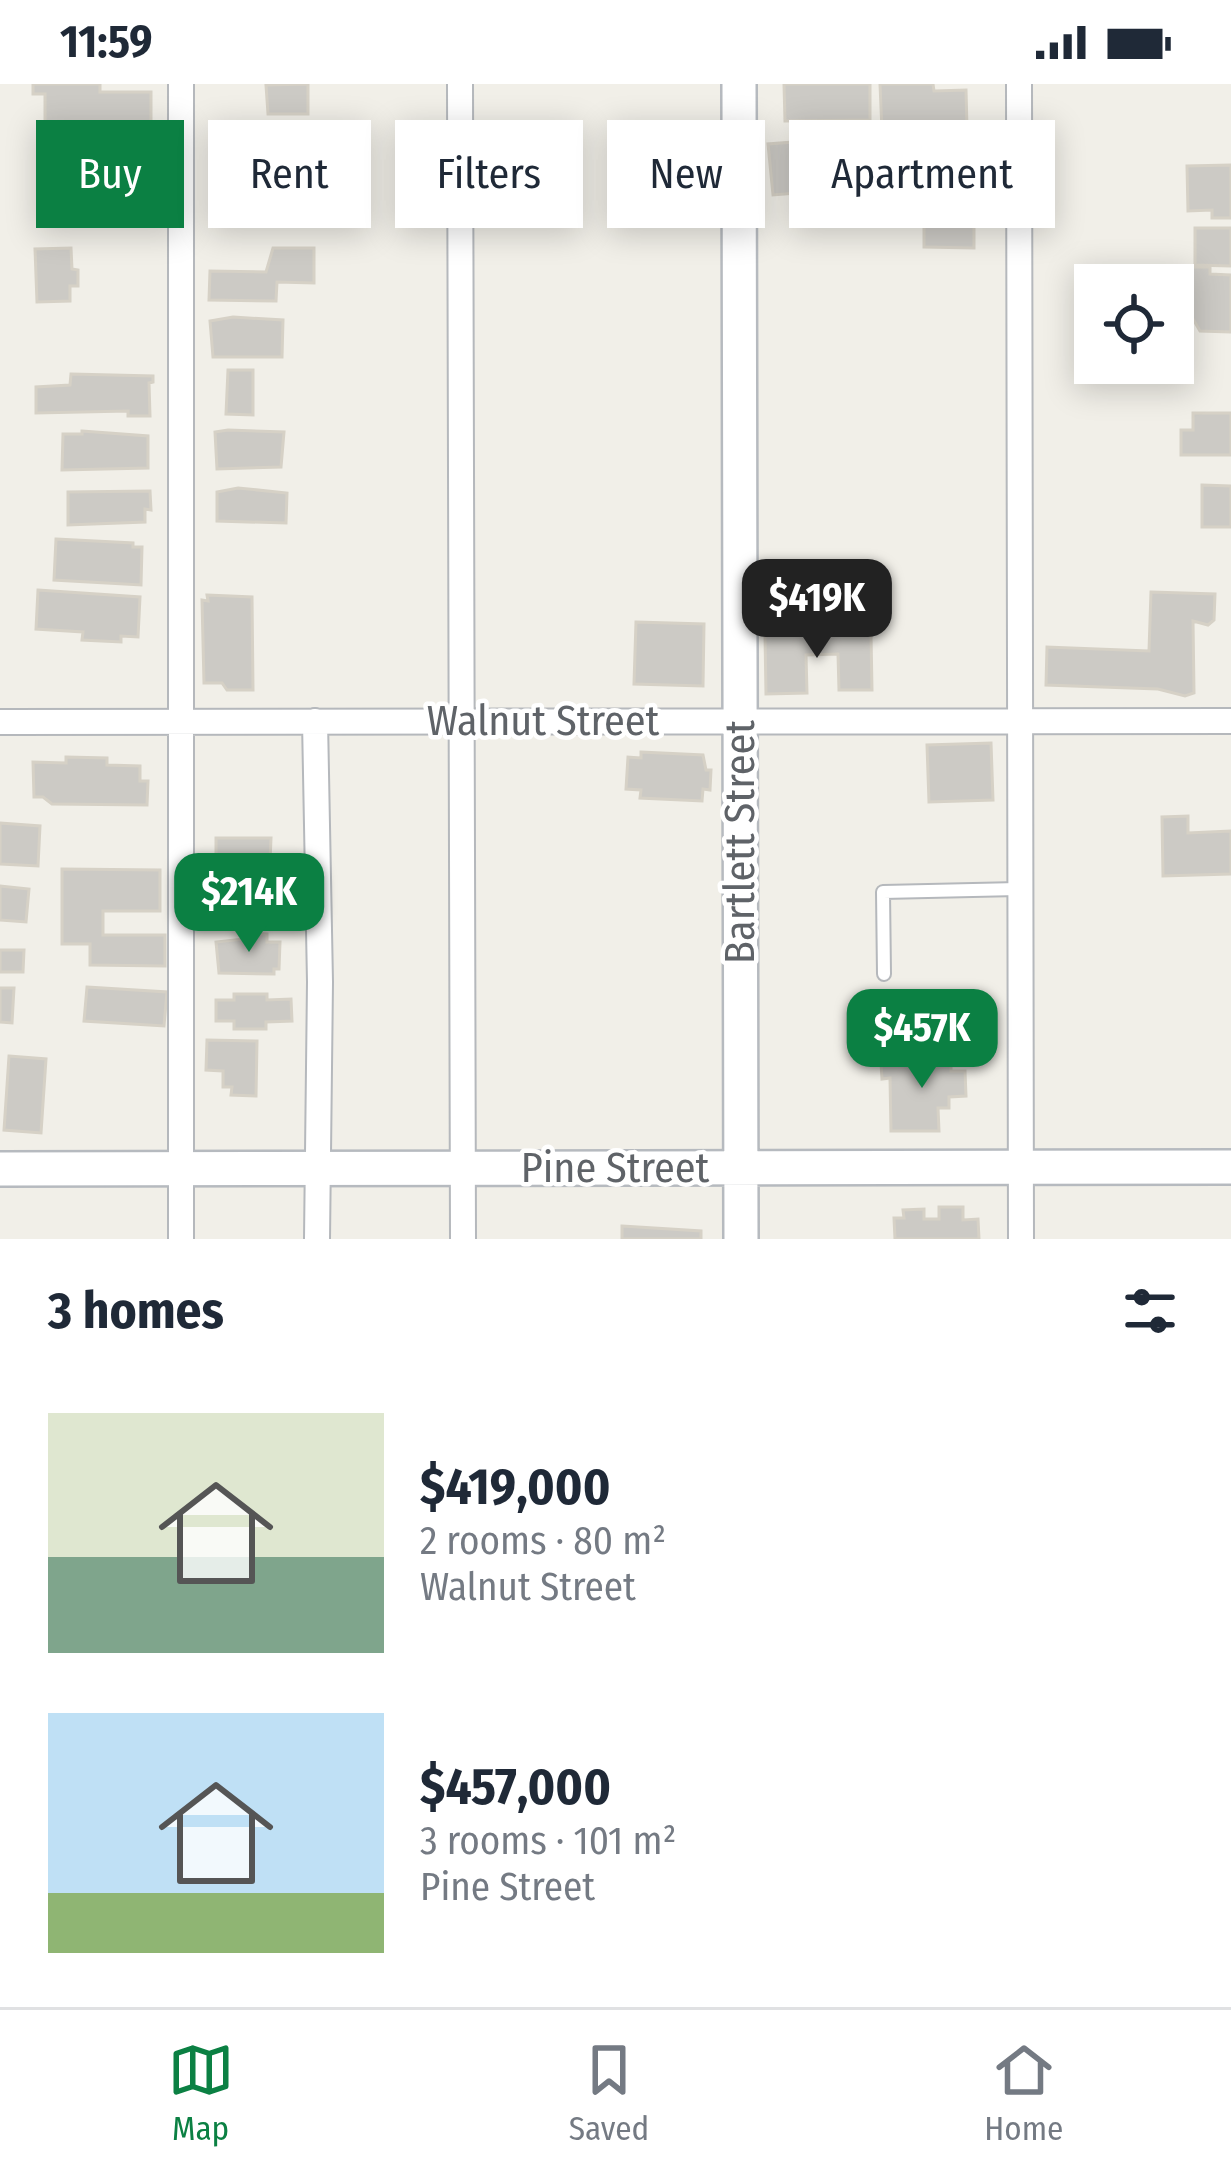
<!DOCTYPE html>
<html lang="en">
<head>
<meta charset="utf-8">
<style>
  :root { --surface:#fff; --page:#f6f6f7; --text:#1f2937; --muted:#747a83; --line:#e0e1e3; --accent:#0b8043 }
  body { margin:0; font-family:"Fira Sans Condensed",sans-serif; background:var(--page); color:var(--text); height:100vh; display:flex; flex-direction:column; font-size:45px; white-space:nowrap }
  * { box-sizing:border-box; margin:0 }
  p { font-size:39px; color:var(--muted) }
  .icon { flex:none; width:66px; height:66px; fill:none; stroke:currentColor; stroke-width:2; stroke-linecap:round; stroke-linejoin:round }
  .map { position:relative; height:1155px; overflow:hidden }
  .panel { display:flex; flex-direction:column; background:var(--surface); flex:1 }
  .panel>* { flex:none }
  .top-card { position:absolute; left:36px; top:36px; width:1161px; height:108px; display:flex; gap:24px }
  .buttons { position:absolute; left:1074px; top:180px; display:grid; gap:24px }
  .buttons a { display:grid; place-items:center; width:120px; height:120px; border-radius:0px; background:var(--surface); box-shadow:0 6px 30px #0003; font-size:60px }
  .price { position:absolute; translate:-50% -102px; padding:0 27px; border-radius:24px; background:var(--accent); color:#fff; font-size:39px; line-height:78px; filter:drop-shadow(0 3px 6px #0008) }
  .price::after { content:''; position:absolute; left:50%; top:72px; width:36px; height:27px; margin-left:-18px; background:inherit; clip-path:polygon(0 0,100% 0,50% 100%) }
  .price.selected { background:#222; color:#fff }
  ul { padding:0; list-style:none }
  li { display:flex; align-items:center; gap:36px; height:300px; padding:0 48px }
  li span { display:grid; place-items:center; flex:none; width:336px; height:240px; border-radius:0px; color:#555 }
  li>.icon { margin-inline-start:auto }
  span .icon { width:144px; height:144px; fill:#fffc; stroke-width:1 }
  li b { font-size:51px }
  h2 { display:flex; justify-content:space-between; align-items:center; height:144px; padding:0 48px; font-size:51px }
  .tag { padding:0 42px; border-radius:0px; background:var(--surface); box-shadow:0 6px 30px #0003; font-size:42px; line-height:108px }
  .tag.selected { background:var(--accent); color:#fff }
  .status { display:flex; justify-content:space-between; align-items:center; height:84px; padding:0 60px; background:var(--surface); direction:ltr }
  .status svg { height:33px; fill:currentColor }
  .menu { display:flex; justify-content:space-around; align-items:center; height:168px; border-top:3px solid var(--line); background:var(--surface); font-size:33px; color:var(--muted) }
  .menu a { display:grid; justify-items:center; gap:6px }
  .menu .selected { color:var(--accent) }
  .map>svg:first-child { display:block }
</style>
</head>
<body>
<div class="status"><b>11:59</b><svg viewBox="0 0 49 12"><path d="M0 12V9h3v3zM5 12V6h3v6zM10 12V3h3v9zM15 12V0h3v12zM26 1h20v11H26zM47 4h2v5h-2z"/></svg></div>
<div class="map">
<svg width="1231" height="1155" viewBox="0 0 1231 1155">
  <rect width="100%" height="100%" fill="#f1efe8"/>
  <path fill="#cccac5" stroke="#d6d1c6" stroke-width="3" d="M33,0H100V8H151V81H45V10H33Z
    M308,0V30H268L266,1Z
    M784,0H870V36L785,37Z
    M880,0H933L934,7L966,6L967,44L882,47Z
    M264,39L306,40V61H300V70L267,69Z
    M864,39L869,99L834,102V106L773,111L768,60L820,56L819,43Z
    M1231,81V134H1212V126L1188,127L1187,82Z
    M924,128H974V164L924,163Z
    M1195,144H1231V182L1195,181Z
    M71,164L72,185L78,186V202H70V217L37,218L35,165Z
    M273,164H314V199L277,198L276,217L209,216L210,187L266,188Z
    M1188,183H1210V190L1231,191V248L1200,247L1189,228H1180L1181,191L1188,192Z
    M233,233L283,236L282,273H213L210,237Z
    M228,286H253V331L226,330Z
    M71,290L153,292V298L149,299L150,332H128V327L36,329V303L70,301Z
    M1193,329H1231V371H1181V346H1193Z
    M228,346L284,348L281,383L217,385L215,348Z
    M82,347L148,352V384L62,386L63,350H82Z
    M1202,401L1231,402V443H1202Z
    M238,404L287,409L286,439L217,437V408Z
    M150,407L151,426L145,425V438L68,441V408Z
    M56,455L133,459V463H142L141,501L54,496Z
    M38,506L140,513L138,553L121,552V558L82,556L83,548L36,545Z
    M1151,508L1215,510L1214,536L1208,541L1193,537L1194,609L1185,612L1158,605L1046,601L1047,563L1149,567Z
    M207,511L252,513L253,606H227L222,599H204L202,516L208,517Z
    M636,538L704,540L703,602L634,600Z
    M871,550L872,606H839L838,570L806,571L807,609L766,610L765,551Z
    M991,659L993,716L929,718L927,661Z
    M641,668L703,671L706,686H711L710,706L703,705L702,717L640,714L641,706L626,705L628,673L641,674Z
    M66,673L107,674V681L140,682V697H148L147,721L52,720L43,713H34L33,678L66,679Z
    M1188,732V749L1231,747V790L1163,792L1162,733Z
    M0,739L40,742L38,782L0,780Z
    M216,754H271L270,778H216Z
    M62,785L160,786V827H103V851H165V882L90,881V860H62Z
    M216,796H233V809L285,808V833L214,831Z
    M0,802L29,805L26,838L0,836Z
    M244,849L267,850V858H280L279,885H274V890L219,889L216,858L244,855Z
    M0,866H24L23,888H0Z
    M87,903L167,908L164,942L84,937Z
    M0,904H14L12,939L0,938Z
    M234,910H267V916L291,915L292,937L266,938V945H234V937H216V916H234Z
    M207,956L257,957L256,1012L231,1011L232,1003H223V987L206,986Z
    M951,968V987H965L966,1012L949,1013V1024H938L939,1047H891L890,994L882,995L881,979L924,978V969Z
    M9,972L46,975L41,1049L4,1046Z
    M939,1123H963V1136L978,1135L979,1155H895L894,1134H904L903,1126L924,1125V1135H939Z
    M622,1142L701,1147V1155H622Z"/>
  <g fill="none" stroke-linecap="round" stroke-linejoin="round">
    <g stroke="#b5b8bc" stroke-width="16">
      <path id="lane" d="M884,890L883,808L1020,805"/>
    </g>
    <g stroke="#b5b8bc" stroke-width="28">
      <path id="street" d="M181,0V1155
        M460,0L463,1155
        M1019,0L1021,1155
        M315,637L320,898L317,1155
        M0,638L1231,637"/>
    </g>
    <g stroke="#b6babf" stroke-width="38">
      <path id="secondary" d="M739,0L741,1155
        M0,1085L1231,1083"/>
    </g>
    <use href="#lane" stroke="#fff" stroke-width="12"/>
    <use href="#street" stroke="#fff" stroke-width="24"/>
    <use href="#secondary" stroke="#fff" stroke-width="33"/>
  </g>
  <g text-anchor="middle" dominant-baseline="central" stroke-width="9" stroke-linejoin="round" paint-order="stroke">
    <g font-size="42" fill="#5f6368" stroke="#fff">
      <text x="543" y="637">Walnut Street</text>
      <text transform="translate(740 758) rotate(-90)">Bartlett Street</text>
      <text x="615" y="1084">Pine Street</text>
    </g>
  </g>
</svg>
<div class="buttons">
<a><svg class="icon" aria-label="locate" viewBox="0 0 24 24"><circle cx="12" cy="12" r="6"/><path d="M12 2v4M12 18v4M2 12h4M18 12h4"/></svg></a>
</div>
<b class="price selected" style="left:817px;top:577px">$419K</b>
<b class="price" style="left:249px;top:871px">$214K</b>
<b class="price" style="left:922px;top:1007px">$457K</b>
<div class="top-card">
<a class="tag selected">Buy</a>
<a class="tag">Rent</a>
<a class="tag">Filters</a>
<a class="tag">New</a>
<a class="tag">Apartment</a>
</div>
</div>
<section class="panel">
<h2>3 homes<svg class="icon" aria-label="filters" viewBox="0 0 24 24"><path d="M4 7h16M4 17h16"/><circle cx="9" cy="7" r="2"/><circle cx="15" cy="17" r="2"/></svg></h2>
<ul>
<li><span style="background:linear-gradient(#dfe7d0 60%,#7fa58c 0)"><svg class="icon" aria-label="home" viewBox="0 0 24 24"><path d="M3 11l9-7 9 7M6 9v11h12V9"/></svg></span><div><b>$419,000</b><p>2 rooms · 80 m²</p><p>Walnut Street</p></div></li>
<li><span style="background:linear-gradient(#bfe0f5 75%,#8fb573 0)"><svg class="icon" aria-label="home" viewBox="0 0 24 24"><path d="M3 11l9-7 9 7M6 9v11h12V9"/></svg></span><div><b>$457,000</b><p>3 rooms · 101 m²</p><p>Pine Street</p></div></li>
</ul>
</section>
<nav class="menu">
<a class="selected"><svg class="icon" aria-label="map" viewBox="0 0 24 24"><path d="M3 6l6-2 6 2 6-2v14l-6 2-6-2-6 2zM9 4v14M15 6v14"/></svg>Map</a>
<a><svg class="icon" aria-label="saved" viewBox="0 0 24 24"><path d="M7 4h10v16l-5-4-5 4z"/></svg>Saved</a>
<a><svg class="icon" aria-label="home" viewBox="0 0 24 24"><path d="M3 11l9-7 9 7M6 9v11h12V9"/></svg>Home</a>
</nav>
</body>
</html>
